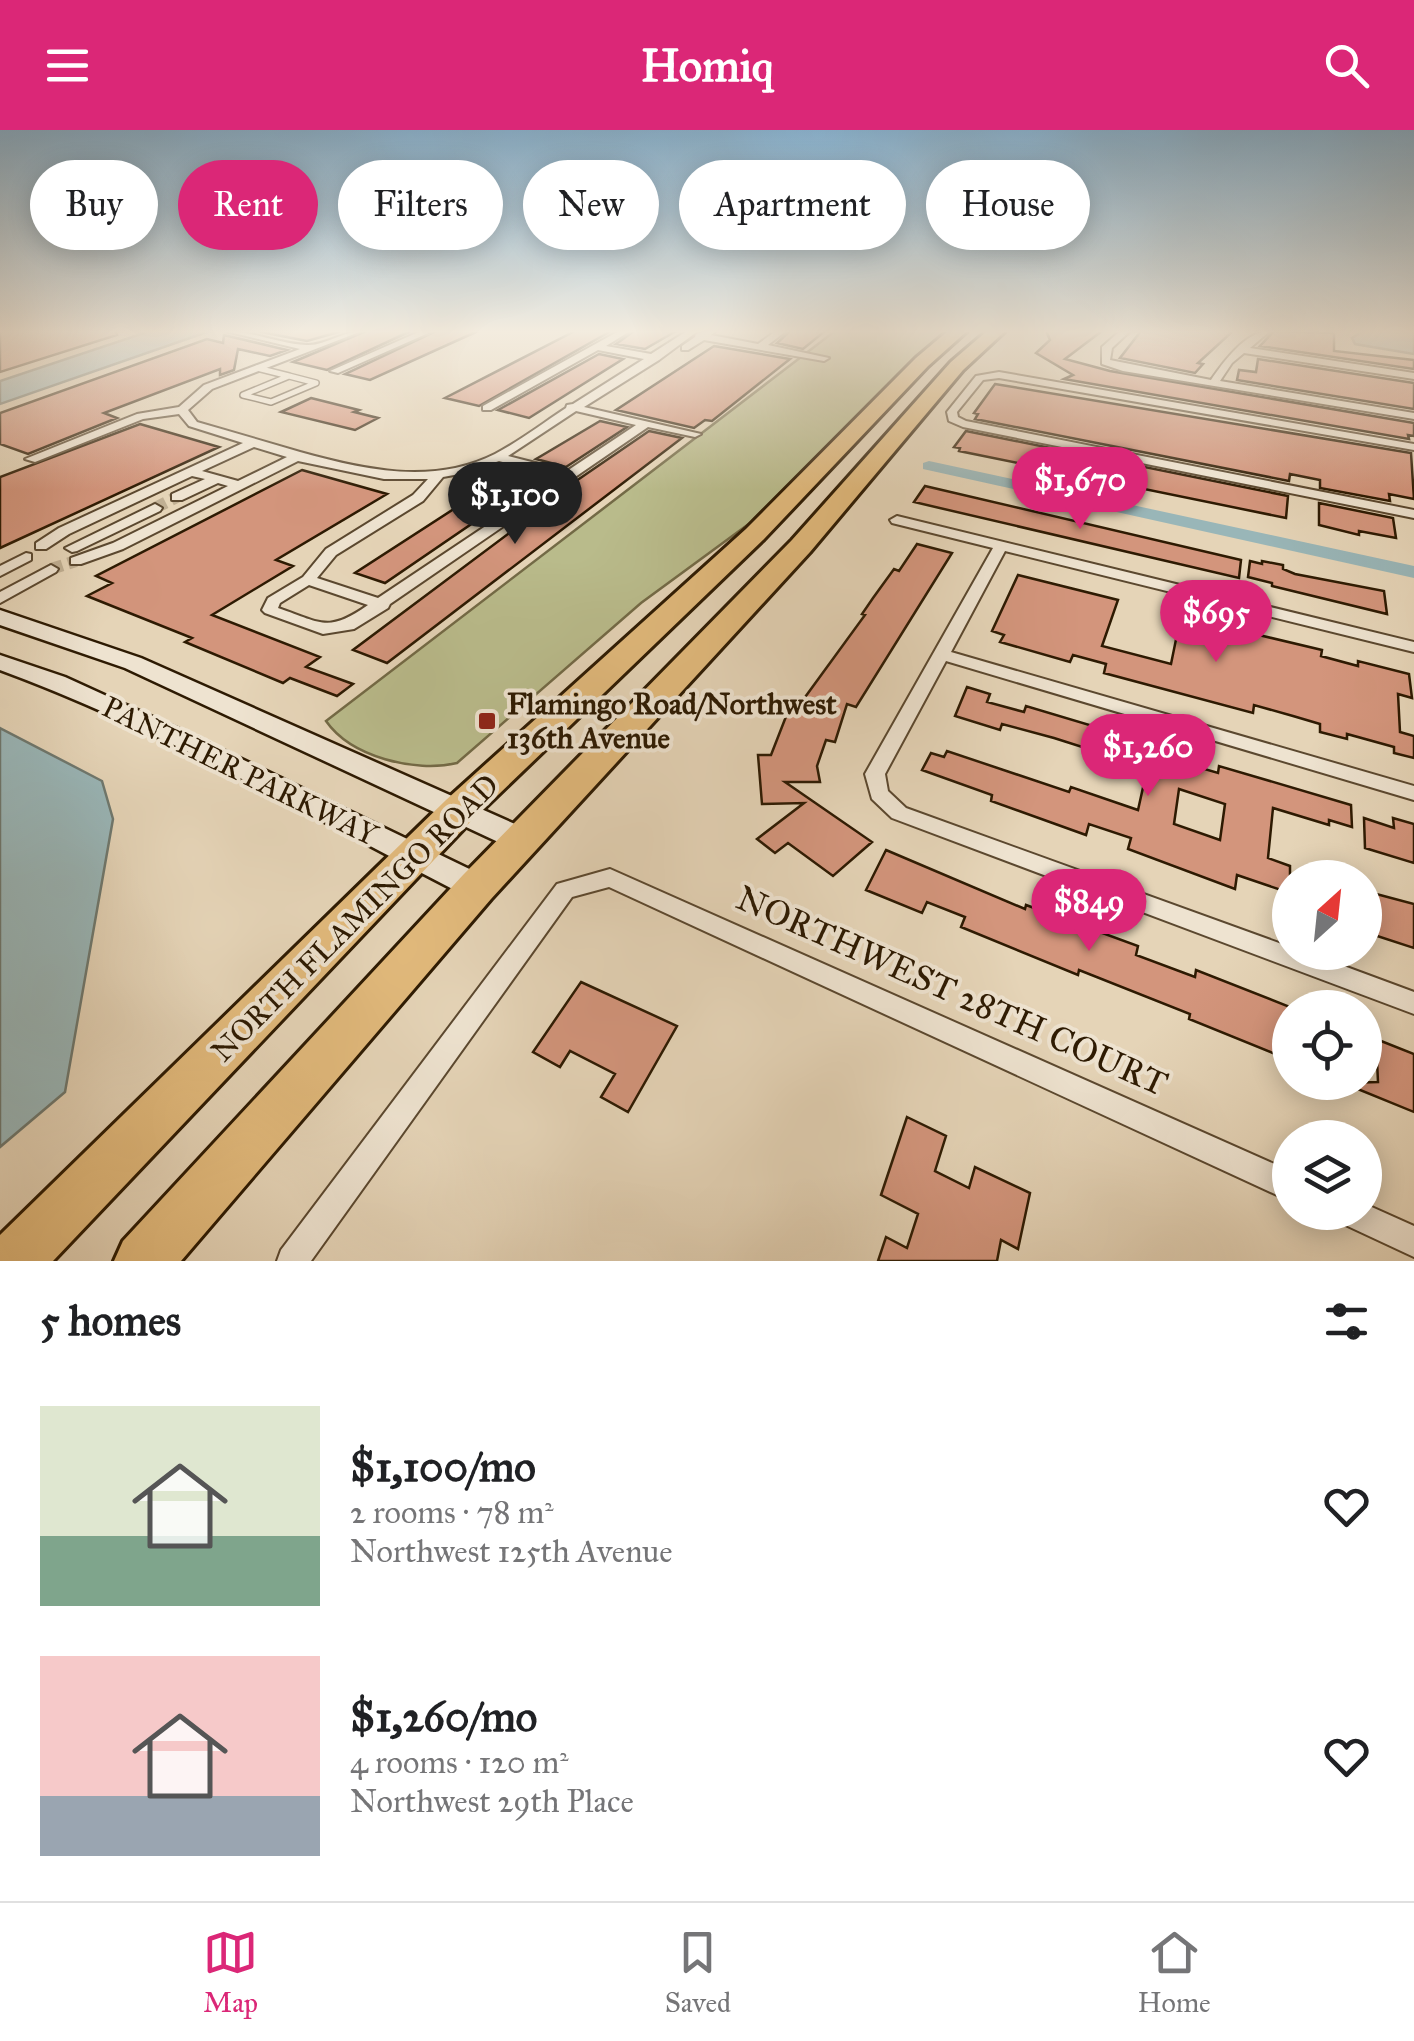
<!DOCTYPE html>
<html lang="en">
<head>
<meta charset="utf-8">
<style>
  :root { --surface:#fff; --page:#f6f6f6; --text:#202124; --muted:#757577; --line:#e0e0e0; --accent:#db2777 }
  body { margin:0; font-family:"IM FELL Great Primer",serif; background:var(--page); color:var(--text); height:100vh; display:flex; flex-direction:column; font-size:38px; white-space:nowrap }
  * { box-sizing:border-box; margin:0 }
  p { font-size:32px; color:var(--muted) }
  .icon { flex:none; width:55px; height:55px; fill:none; stroke:currentColor; stroke-width:2; stroke-linecap:round; stroke-linejoin:round }
  .map { position:relative; height:1131px; overflow:hidden }
  .sheet { display:flex; flex-direction:column; background:var(--surface); flex:1 }
  .sheet>* { flex:none }
  .top-card { position:absolute; left:30px; top:30px; width:1355px; height:90px; display:flex; gap:20px }
  .needle { width:65px; rotate:27deg }
  .controls { position:absolute; left:1272px; top:730px; display:grid; gap:20px }
  .controls a { display:grid; place-items:center; width:110px; height:110px; border-radius:50%; background:var(--surface); box-shadow:0 5px 25px #0003; font-size:50px }
  .price { position:absolute; translate:-50% -85px; padding:0 22px; border-radius:35px; background:var(--accent); color:#fff; font-size:32px; line-height:65px; filter:drop-shadow(0 2px 5px #0008) }
  .price::after { content:''; position:absolute; left:50%; top:60px; width:30px; height:22px; margin-left:-15px; background:inherit; clip-path:polygon(0 0,100% 0,50% 100%) }
  .price.on { background:#222; color:#fff }
  ul { padding:0; list-style:none }
  li { display:flex; align-items:center; gap:30px; height:250px; padding:0 40px }
  li span { display:grid; place-items:center; flex:none; width:280px; height:200px; border-radius:0px; color:#555 }
  li>.icon { margin-inline-start:auto }
  span .icon { width:120px; height:120px; fill:#fffc; stroke-width:1 }
  li b { font-size:42px }
  h2 { display:flex; justify-content:space-between; align-items:center; height:120px; padding:0 40px; font-size:42px }
  .tag { padding:0 35px; border-radius:45px; background:var(--surface); box-shadow:0 5px 25px #0003; font-size:35px; line-height:90px }
  .tag.on { background:var(--accent); color:#fff }
  header { display:flex; justify-content:space-between; align-items:center; height:130px; padding:0 40px; background:var(--accent); color:#fff; font-size:45px; font-weight:800 }
  .menu { display:flex; justify-content:space-around; align-items:center; height:140px; border-top:2px solid var(--line); background:var(--surface); font-size:28px; color:var(--muted) }
  .menu a { display:grid; justify-items:center; gap:5px }
  .menu .on { color:var(--accent) }
  .map>svg:first-child { display:block }
</style>
</head>
<body>
<header><svg class="icon" aria-label="menu" viewBox="0 0 24 24"><path d="M4 6h16M4 12h16M4 18h16"/></svg>Homiq<svg class="icon" aria-label="search" viewBox="0 0 24 24"><circle cx="10" cy="10" r="6"/><path d="M15 15l6 6"/></svg></header>
<div class="map">
<svg width="1414" height="1131" viewBox="0 0 1414 1131">
  <rect width="100%" height="100%" fill="#e5d4b7"/>
  <filter id="stains"><feTurbulence type="fractalNoise" baseFrequency=".002" numOctaves="4"/><feColorMatrix values="0 0 0 0 .2 0 0 0 0 .09 0 0 0 0 .02 0 0 0 .5 -.17"/></filter>
  <radialGradient id="worn" r=".72"><stop offset=".6" stop-color="#630" stop-opacity="0"/><stop offset="1" stop-color="#630" stop-opacity=".3"/></radialGradient>
  <path fill="#b9bb8b" stroke="#736a46" stroke-width="2.5" d="M835,201H951L923,221L750,393L641,473L457,633C415,643 351,627 326,591Z"/>
  <path fill="#99b6b8" stroke="#6e786f" stroke-width="2.5" d="M150,201H210L0,274V251Z
    M1363,201H1414V224L1355,214L1352,208Z
    M0,598L102,651L113,689L65,962L0,1017Z"/>
  <g fill="none" stroke-linecap="round" stroke-linejoin="round">
    <path fill="#99b6b8" fill-rule="evenodd" d="M929,331L1414,436V448L923,339V333Z"/>
  </g>
  <path fill="#d3957c" stroke="#2d1a02" stroke-width="2.5" fill-rule="evenodd" d="M0,201H116L117,205L0,242Z
    M256,201H342L307,211Z
    M366,201H411L327,240L293,232Z
    M436,201H478L370,250L345,244Z
    M575,201H611L479,276L445,268Z
    M634,201H676L645,219L616,214Z
    M790,201H825L803,219L777,213Z
    M1046,201H1102L1065,229L1110,241L1414,293V306L1408,305L1409,309L1064,249L1073,245L1036,223L1050,210Z
    M1141,201H1233L1198,233L1203,234L1195,243L1120,228Z
    M1274,201L1334,203V221L1414,230V239L1260,216Z
    M224,205L287,220L270,226L238,219L234,240L220,245V239L104,283L117,288L28,324L0,314V283L207,209L223,213Z
    M714,216L790,229L712,291L705,290L694,298L616,280Z
    M599,224L623,229L529,288L498,280Z
    M1258,229L1414,253V279L1237,250L1239,240L1256,242Z
    M995,254L1411,323L1414,369L1389,364L1390,371L1320,358V350L1290,344L1289,351L975,289L978,284L974,283Z
    M311,268L359,280L354,282L378,288L355,300L281,282Z
    M600,291L627,297L566,337L536,329Z
    M140,294L219,317L0,418V347Z
    M649,301L682,308L387,533L353,520L524,392L522,388Z
    M966,301L1288,366L1286,388L959,321L960,318L954,317Z
    M302,340L387,364L276,430L293,436L212,485L320,527L306,537L353,554L337,566L290,548L283,553L185,512L192,508L87,466L112,453L96,446Z
    M514,340L550,348L512,374L508,369L385,453L355,443Z
    M925,356L1241,430L1239,448L914,372Z
    M1319,373L1393,388L1396,408L1359,401V405L1319,395Z
    M917,414L952,423L856,577L847,574L835,612L826,610L817,636L820,652H785L872,712L833,746L788,713L775,723L757,709L804,673L762,674L758,625H771L787,584L792,585L865,485L862,484L873,468L894,439L899,441Z
    M1250,431L1262,434V431L1283,435V439L1295,444L1384,461L1387,484L1272,456V453L1248,447Z
    M1018,445L1118,470L1102,516L1171,534L1181,485L1205,491L1203,497L1237,505L1238,500L1322,520L1321,526L1358,536V531L1409,544L1412,568L1398,564L1400,602L1414,606V628L1394,623V617L1347,604V609L1320,602V594L1293,586L1254,575L1253,583L1104,543L1106,534L1073,525L1070,532L1000,512L1004,505L992,501Z
    M967,557L990,564L987,572L1024,582L1026,576L1113,602L1111,608L1153,621L1154,614L1179,622L1177,631L1218,643L1219,636L1351,675L1352,697L1329,690V695L1273,678L1268,728L1290,736V763L1237,745L1235,759L1128,719L1131,708L1089,694L1086,705L991,671L992,665L922,640L931,623L944,627L947,621L1069,662L1071,657L1138,680L1146,644L1093,627L1095,621L1054,608L1002,594L1000,600L955,586ZM1179,659L1225,674L1220,710L1174,694Z
    M1364,688L1394,698L1393,688L1414,694V733L1365,718Z
    M886,720L1025,779L1026,775L1138,816L1136,825L1195,847L1196,840L1290,877V930L1189,889L1190,884L1079,840L1078,845L961,797L965,787L927,772L922,783L866,760Z
    M1365,761L1414,774V818L1365,802Z
    M581,852L677,896L628,982L601,967L615,944L570,921L560,937L533,922Z
    M1376,909L1414,924V982L1343,953L1378,952Z
    M907,987L946,1006L935,1041L969,1058L975,1037L1030,1063L1018,1119L1001,1110L997,1131H878L886,1107L907,1118L918,1084L881,1065Z"/>
  <g fill="none" stroke-linecap="round" stroke-linejoin="round">
    <path stroke="#c0af93" stroke-width="12" stroke-dasharray="12 6" stroke-linecap="butt" d="M155,378L177,367
      M51,439L76,431"/>
    <g stroke="#5b482f" stroke-width="8">
      <path id="lane" d="M257,238L289,246
        M289,246L316,253L271,272L243,265Z"/>
    </g>
    <g stroke="#5b482f" stroke-width="4">
      <path id="street" d="M225,201C253,201 279,214 307,215C325,216 343,201 362,201L212,259L188,280L197,292C232,302 266,312 300,322C361,339 432,356 495,324C520,311 543,293 566,278L567,275L573,274L644,229L598,220L491,280H483V276L619,201H630L606,216L651,224L687,201H698L659,230L584,277L701,304L695,307L648,297L390,474L388,478L354,499L323,504L265,483L262,480L268,468L303,447L326,419L413,365L428,349H384L298,331L123,419L81,434H71V428L113,413L228,356L218,353L182,370H172V364L205,349L192,346L69,404L46,419H36V413L59,398L243,313L189,296L179,284L143,289L35,332L25,329L137,284L179,277L204,255L300,219ZM576,281L636,295L567,341L508,326ZM254,317L287,327L238,351L202,341ZM499,331L559,347L378,468L317,448L336,425L423,371L443,347L465,343ZM309,455L368,475C328,503 322,493 278,478L280,473Z
        M421,201H433L338,243L330,241Z
        M705,201H716L711,205L758,214L776,201H786L768,215L829,228L824,231L704,210L688,220H682V216L695,207L696,204Z
        M1120,201H1130L1112,218L1110,230L1211,250C1224,231 1246,201 1270,201L1250,218L1414,243V249L1244,223L1232,233L1220,251L1414,283V289L1123,241L1102,234V217Z
        M999,242L1414,314V320L999,248L983,250L957,282L958,287L966,291L1414,380V388L963,297L949,291L947,282L976,246Z
        M155,374L162,378L160,381L77,421L72,422L65,418Z
        M897,386L1414,512V522L1005,421L951,522L1414,656V670L946,531L885,644L888,661L906,678L1290,817V822H1306L1414,862V884L892,688L872,669L865,644L993,418L892,393L890,390Z
        M26,423L31,424V430L0,446V436Z
        M51,435L58,439L56,442L0,473V462Z
        M610,739L1290,1041V1071L609,757L572,767L311,1131H277L281,1120L557,754Z
        M1365,1074L1414,1096V1127L1339,1092L1334,1082H1365Z"/>
    </g>
    <g stroke="#2d1a02" stroke-width="5">
      <path id="secondary" d="M0,480L141,528L533,702L537,710L533,718L522,721L511,718L125,538L0,495Z
        M0,525L65,547L192,605L488,748L493,757L488,766L477,770L466,766C313,688 161,599 0,540Z"/>
    </g>
    <g stroke="#2d1a02" stroke-width="6">
      <path id="highway" d="M948,201H967L928,236L764,409L472,690L53,1131H0V1105L446,670L746,399L916,228Z
        M987,201H1005L963,240L810,422L491,769L181,1131H114L123,1111L463,745L792,410L951,232Z"/>
    </g>
    <use href="#lane" stroke="#eee3d0" stroke-width="5"/>
    <use href="#street" fill="#eee3d0" fill-rule="evenodd"/>
    <use href="#secondary" fill="#eee3d0" fill-rule="evenodd"/>
    <use href="#highway" fill="#e2ba7c" fill-rule="evenodd"/>
  </g>
  <linearGradient id="sky" x2="0" y2="1"><stop stop-color="#88b5d5"/><stop offset="0.56" stop-color="#f3ecdf"/><stop offset="1" stop-color="#f3ecdf" stop-opacity="0"/></linearGradient>
  <rect width="1414" height="360" fill="url(#sky)"/>
  <rect fill="#8f2418" stroke="#eee3d0" stroke-width="4" x="477" y="581" width="20" height="20" rx="5"/>
  <g text-anchor="middle" dominant-baseline="central" stroke-width="8" stroke-linejoin="round" paint-order="stroke">
    <g font-size="30" font-weight="bold" fill="#2d1a02" stroke="#eee3d0" text-anchor="start">
      <text x="507" y="574">Flamingo Road/Northwest<tspan x="507" dy="34">136th Avenue</tspan></text>
    </g>
    <g font-size="30" fill="#2d1a02" stroke="#eee3d0">
      <text transform="translate(240 641) rotate(26)">PANTHER PARKWAY</text>
      <text transform="translate(355 788) rotate(-45)">NORTH FLAMINGO ROAD</text>
    </g>
    <g font-size="35" fill="#2d1a02" stroke="#eee3d0">
      <text transform="translate(952 861) rotate(24)">NORTHWEST 28TH COURT</text>
    </g>
  </g>
  <rect width="100%" height="100%" filter="url(#stains)"/>
  <rect width="100%" height="100%" fill="url(#worn)"/>
</svg>
<div class="controls">
<a><svg class="needle" viewBox="-14 -14 28 28"><path d="M0-13l5 13h-10z" fill="#e53935"/><path d="M0 13l5-13h-10z" fill="#757577"/></svg></a>
<a><svg class="icon" aria-label="locate" viewBox="0 0 24 24"><circle cx="12" cy="12" r="6"/><path d="M12 2v4M12 18v4M2 12h4M18 12h4"/></svg></a>
<a><svg class="icon" aria-label="layers" viewBox="0 0 24 24"><path d="M12 4l9 5-9 5-9-5zM3 14l9 5 9-5"/></svg></a>
</div>
<b class="price" style="left:1080px;top:402px">$1,670</b>
<b class="price on" style="left:515px;top:417px">$1,100</b>
<b class="price" style="left:1216px;top:535px">$695</b>
<b class="price" style="left:1148px;top:669px">$1,260</b>
<b class="price" style="left:1089px;top:824px">$849</b>
<div class="top-card">
<a class="tag">Buy</a>
<a class="tag on">Rent</a>
<a class="tag">Filters</a>
<a class="tag">New</a>
<a class="tag">Apartment</a>
<a class="tag">House</a>
</div>
</div>
<section class="sheet">
<h2>5 homes<svg class="icon" aria-label="filters" viewBox="0 0 24 24"><path d="M4 7h16M4 17h16"/><circle cx="9" cy="7" r="2"/><circle cx="15" cy="17" r="2"/></svg></h2>
<ul>
<li><span style="background:linear-gradient(#dfe7d0 65%,#7fa58c 0)"><svg class="icon" aria-label="home" viewBox="0 0 24 24"><path d="M3 11l9-7 9 7M6 9v11h12V9"/></svg></span><div><b>$1,100/mo</b><p>2 rooms · 78 m²</p><p>Northwest 125th Avenue</p></div><svg class="icon" aria-label="heart" viewBox="0 0 24 24"><path d="M12 20l-8-8c-3-5 5-10 8-4 3-6 11-1 8 4z"/></svg></li>
<li><span style="background:linear-gradient(#f6c9c9 70%,#9aa5b1 0)"><svg class="icon" aria-label="home" viewBox="0 0 24 24"><path d="M3 11l9-7 9 7M6 9v11h12V9"/></svg></span><div><b>$1,260/mo</b><p>4 rooms · 120 m²</p><p>Northwest 29th Place</p></div><svg class="icon" aria-label="heart" viewBox="0 0 24 24"><path d="M12 20l-8-8c-3-5 5-10 8-4 3-6 11-1 8 4z"/></svg></li>
</ul>
</section>
<nav class="menu">
<a class="on"><svg class="icon" aria-label="map" viewBox="0 0 24 24"><path d="M3 6l6-2 6 2 6-2v14l-6 2-6-2-6 2zM9 4v14M15 6v14"/></svg>Map</a>
<a><svg class="icon" aria-label="saved" viewBox="0 0 24 24"><path d="M7 4h10v16l-5-4-5 4z"/></svg>Saved</a>
<a><svg class="icon" aria-label="home" viewBox="0 0 24 24"><path d="M3 11l9-7 9 7M6 9v11h12V9"/></svg>Home</a>
</nav>
</body>
</html>
